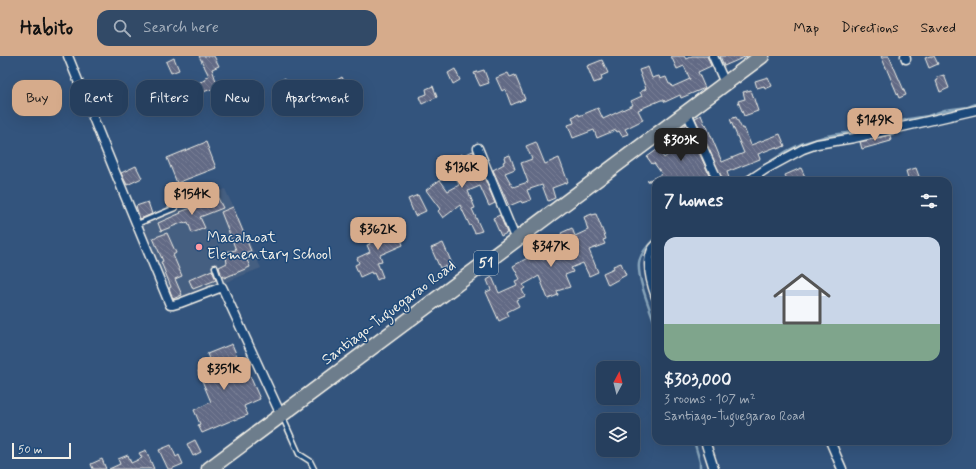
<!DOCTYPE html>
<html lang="en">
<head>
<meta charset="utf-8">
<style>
  :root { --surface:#263f5e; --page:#324a67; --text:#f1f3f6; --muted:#a4afbc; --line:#425873; --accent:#d6ab8b }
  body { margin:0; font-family:Mynerve,sans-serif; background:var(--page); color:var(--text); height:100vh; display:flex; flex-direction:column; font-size:15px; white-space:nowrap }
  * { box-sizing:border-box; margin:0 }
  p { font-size:13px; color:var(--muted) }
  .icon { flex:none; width:22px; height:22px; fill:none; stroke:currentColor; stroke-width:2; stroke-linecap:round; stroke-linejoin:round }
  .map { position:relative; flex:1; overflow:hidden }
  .side { position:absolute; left:652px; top:121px; width:300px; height:268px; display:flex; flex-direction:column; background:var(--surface); border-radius:12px; box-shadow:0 4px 16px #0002,0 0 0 1px var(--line) }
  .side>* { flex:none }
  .banner { position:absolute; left:12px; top:24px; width:380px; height:36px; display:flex; gap:8px }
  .needle { width:26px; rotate:7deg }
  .buttons { position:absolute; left:596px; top:305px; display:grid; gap:8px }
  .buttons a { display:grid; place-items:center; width:44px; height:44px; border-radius:8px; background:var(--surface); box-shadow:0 4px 16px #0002,0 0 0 1px var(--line); font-size:20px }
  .scale { position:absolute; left:12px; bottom:10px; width:59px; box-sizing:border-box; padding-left:4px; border:2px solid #f4f1e8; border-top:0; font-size:11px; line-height:14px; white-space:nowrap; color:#f4f1e8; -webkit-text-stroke:3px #1f4a7a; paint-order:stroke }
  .price { position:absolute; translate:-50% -34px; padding:0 9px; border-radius:8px; background:var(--accent); color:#111; font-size:13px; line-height:26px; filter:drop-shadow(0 1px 2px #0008) }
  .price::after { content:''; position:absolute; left:50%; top:24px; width:12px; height:9px; margin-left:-6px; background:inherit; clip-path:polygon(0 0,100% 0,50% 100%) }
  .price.on { background:#222; color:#fff }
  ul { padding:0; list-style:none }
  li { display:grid; align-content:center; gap:8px; height:212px; padding:0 12px }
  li+li { border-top:1px solid var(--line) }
  li span { display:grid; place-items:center; height:124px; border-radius:12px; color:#555 }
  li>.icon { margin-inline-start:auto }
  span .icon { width:72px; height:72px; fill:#fffc; stroke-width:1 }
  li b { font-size:17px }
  h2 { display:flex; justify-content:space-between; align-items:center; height:48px; padding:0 12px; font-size:17px }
  .tag { padding:0 14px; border-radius:12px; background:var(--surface); box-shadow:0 4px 16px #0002,0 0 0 1px var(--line); font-size:14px; line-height:36px }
  .tag.on { background:var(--accent); color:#111 }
  header { display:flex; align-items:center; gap:24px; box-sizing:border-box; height:56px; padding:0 20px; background:var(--accent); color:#111 }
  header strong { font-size:19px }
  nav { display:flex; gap:22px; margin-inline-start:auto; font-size:14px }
  .search { width:280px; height:36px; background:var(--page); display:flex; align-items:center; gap:10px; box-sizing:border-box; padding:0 14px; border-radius:12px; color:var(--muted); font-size:15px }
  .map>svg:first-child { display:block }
</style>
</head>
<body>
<header>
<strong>Habito</strong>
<div class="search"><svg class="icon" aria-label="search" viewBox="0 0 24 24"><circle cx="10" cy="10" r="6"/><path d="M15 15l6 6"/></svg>Search here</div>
<nav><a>Map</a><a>Directions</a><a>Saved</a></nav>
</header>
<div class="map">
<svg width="976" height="413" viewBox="0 0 976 413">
  <defs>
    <pattern id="building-back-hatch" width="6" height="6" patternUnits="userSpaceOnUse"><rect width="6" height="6" fill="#626a85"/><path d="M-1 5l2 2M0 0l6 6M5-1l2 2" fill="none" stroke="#798096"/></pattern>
  </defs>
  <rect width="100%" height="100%" fill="#33547d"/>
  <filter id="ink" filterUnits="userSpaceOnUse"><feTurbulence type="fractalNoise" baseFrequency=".025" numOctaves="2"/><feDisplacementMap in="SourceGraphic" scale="8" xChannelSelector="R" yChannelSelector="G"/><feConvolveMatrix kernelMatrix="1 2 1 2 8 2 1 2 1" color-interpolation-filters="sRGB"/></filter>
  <g filter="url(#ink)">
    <path fill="#455e81" d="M225,133L261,212L171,248L139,170Z"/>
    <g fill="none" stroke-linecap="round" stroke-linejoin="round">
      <path stroke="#89a6bc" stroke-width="2.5" d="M765,109L787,95L801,88L827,80L846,77L888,69L909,63L928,60L945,54L968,51L976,48
        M741,125L747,121
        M656,181C650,187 640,198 639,207C637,223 651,255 656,271
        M694,385L700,406V413"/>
    </g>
    <path fill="url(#building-back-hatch)" stroke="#f4f1e8" d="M199,0H214L219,10L212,13L218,31L200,37L197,27L206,24L205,21L209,20Z
      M671,0H684L686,3L692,0H707L711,10L698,16L705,32L681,42L680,39L665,46L664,44H661L638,54L643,64L625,73L628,78L622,80L619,75L617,76L616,74L597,82L594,74L573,82L568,69L574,67L572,61L579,58V60L598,52L603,63L633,49L631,45L642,40L640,36L646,33L639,14L648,11L652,22L659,20L660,23L666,21L669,28H671L672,31L690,23L684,10L677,13Z
      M720,0H747L724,10Z
      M881,0H889L906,39L899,42Z
      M930,0H934L938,8L929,12L925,2Z
      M174,2L179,14L171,17L166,6Z
      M602,4L608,17L601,20L602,24L594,27L587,10Z
      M455,13L460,24L453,28L448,17Z
      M484,14L489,27L480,30L474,17Z
      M508,17L510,21L515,19L525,43L511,49L505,33L502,35L496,22Z
      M944,19L949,32L940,36L936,25L938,24L937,21Z
      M342,21L347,31L349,30L352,40L340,44L337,32L335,33L332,27Z
      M768,21L772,30L765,33L764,30L757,32L755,25Z
      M285,22L291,34L282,39L276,27Z
      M433,30L437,41L422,48L419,41L427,38L426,33Z
      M751,34L758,55L744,60L738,45L745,43L743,36Z
      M194,37L197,45L186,50L183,42Z
      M701,59L705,69L706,68L722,106L744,97L730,63L736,61L742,73L744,72L751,89L780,78L785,90L777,93L776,91L758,98L760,103L727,116L730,125H723L695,62Z
      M686,68L712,125H647L662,118L654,107L652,108L647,101L658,93L664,102L681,89L680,86L685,83L678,74Z
      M890,79L891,85L862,93L860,86Z
      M206,86L216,112L177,127L167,102Z
      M536,86L545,108L559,102L568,126L552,132L555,142L548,145L542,129L527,134L531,144L522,147L521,145L509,150L493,114L504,108L503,106L505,105L504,101L510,99L515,113L505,117L513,131L528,126L521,107L532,103L526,90Z
      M473,95L495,147L489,150L480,130L468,135L475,152L472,153L482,175L475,177L471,169L470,170L460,149L443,162L438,155L440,153L426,134L440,124L448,135L459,129L449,104L462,98V100Z
      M136,110L142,122L127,129L121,117Z
      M801,112L807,125H787L785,119Z
      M916,112L920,123L913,125H909L906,115Z
      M418,139L426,155L415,160L408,143Z
      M218,142L223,152L200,161L205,172L192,177L188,166L185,167L184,166L161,175L158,167L181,157L180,156Z
      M148,146L152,158L140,163L136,150Z
      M233,151L251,195L244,197L250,211L224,222V220L222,221L219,211L227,207L225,196L236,194L221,156Z
      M592,158V159L596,158L606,183L603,184L605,188L589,194L598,216L589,220L583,207L571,212L573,216L565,219L570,231L557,235L558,239L548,243L539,220L523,229L525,232L522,234L525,240L516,244L519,250L507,256L509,260L499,265L486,236L491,234L487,224L492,221L499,237L517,229L515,225L520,223L513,210L531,200L540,196L543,204L563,193L562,192L566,190L561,177L572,172L575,180L588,174L584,161Z
      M500,159L507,177L501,180L493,162Z
      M389,170L392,178L398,175L403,189L380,199L382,205L377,206L383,221L377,224L374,217L372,218L371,216L360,221L355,209L359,207L357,202L370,196L367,189L370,188L366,180Z
      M167,177L176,197L173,199L182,220L175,223L182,239L173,243L169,232L171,231L161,206L163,205L153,182Z
      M443,187L454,212L447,215L445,210L440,212L431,192Z
      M621,207L626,219L608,229L603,217L614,212L613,210Z
      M212,214L216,224L193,233L189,224Z
      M232,288L241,310L230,314L235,326L250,320L260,343L244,350L248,359L235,364V363L202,377L198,369L200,368L194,354L211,346L198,315L212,309L207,298Z
      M195,384L201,396L193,400L187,388Z
      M171,389L176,401L179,399L183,408L171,413H168L159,394Z
      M146,394L154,413H109L120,408L118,403L128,399L131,407L142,402L139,397Z
      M102,403L106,413H93L91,408Z"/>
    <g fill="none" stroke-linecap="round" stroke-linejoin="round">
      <g stroke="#f4f1e8" stroke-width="7">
        <path id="service" d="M137,168L175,152
          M215,211L222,231
          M283,362L299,398L310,405L314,413"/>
      </g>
      <g stroke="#f4f1e8" stroke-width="11">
        <path id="minor" d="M68,0L113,111L170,249H173L180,247L222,231L281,359
          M713,0L725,27
          M905,0L906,3
          M687,57L718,125
          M478,92L516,184
          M748,125L766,113L803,93L817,88L854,82L976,54
          M656,189C643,201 651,227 656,241
          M705,385L714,413
          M830,385L842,413"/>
      </g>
      <g stroke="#f4f1e8" stroke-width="17">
        <path id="trunk" d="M209,413L762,0"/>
      </g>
      <use href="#service" stroke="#1f4a7a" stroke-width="4"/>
      <use href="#minor" stroke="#1f4a7a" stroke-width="8"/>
      <use href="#trunk" stroke="#6d7d8c" stroke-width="14"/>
    </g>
  </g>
  <circle fill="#ff9aa2" stroke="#1f4a7a" stroke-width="1.5" cx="199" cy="191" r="4"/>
  <g text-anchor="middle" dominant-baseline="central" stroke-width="3" stroke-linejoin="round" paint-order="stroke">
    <rect fill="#1f4a7a" stroke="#b4bfc7" stroke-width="1" x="474" y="195" width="24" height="24" rx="3"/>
    <g font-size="14" font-weight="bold" fill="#f4f1e8">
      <text x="486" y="207">51</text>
    </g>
    <g font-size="15" fill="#f4f1e8" stroke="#1f4a7a" text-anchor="start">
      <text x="207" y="182">Macalaoat<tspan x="207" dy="17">Elementary School</tspan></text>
    </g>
    <g font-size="15" fill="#f4f1e8" stroke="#1f4a7a">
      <text transform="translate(389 257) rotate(-37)">Santiago-Tuguegarao Road</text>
    </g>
  </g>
</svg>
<div class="buttons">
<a><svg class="needle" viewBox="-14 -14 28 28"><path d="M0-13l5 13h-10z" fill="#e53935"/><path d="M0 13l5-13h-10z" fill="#a4afbc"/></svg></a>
<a><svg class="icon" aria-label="layers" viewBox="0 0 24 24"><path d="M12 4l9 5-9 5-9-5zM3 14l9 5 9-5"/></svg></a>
</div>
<div class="scale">50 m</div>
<b class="price" style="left:875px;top:86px">$149K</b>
<b class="price on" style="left:681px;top:106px">$303K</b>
<b class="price" style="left:462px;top:133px">$136K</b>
<b class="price" style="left:192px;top:160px">$154K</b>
<b class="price" style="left:378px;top:195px">$362K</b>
<b class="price" style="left:551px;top:212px">$347K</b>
<b class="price" style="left:224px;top:335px">$351K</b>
<div class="banner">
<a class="tag on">Buy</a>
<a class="tag">Rent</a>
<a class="tag">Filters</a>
<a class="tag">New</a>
<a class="tag">Apartment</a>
</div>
<section class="side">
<h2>7 homes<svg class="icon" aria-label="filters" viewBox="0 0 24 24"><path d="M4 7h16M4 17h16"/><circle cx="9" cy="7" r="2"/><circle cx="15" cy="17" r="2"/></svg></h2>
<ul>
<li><span style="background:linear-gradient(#c9d6e8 70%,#7fa58c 0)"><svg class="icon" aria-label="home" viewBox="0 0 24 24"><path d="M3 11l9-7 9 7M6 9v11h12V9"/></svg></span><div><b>$303,000</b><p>3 rooms · 107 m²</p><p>Santiago-Tuguegarao Road</p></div></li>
</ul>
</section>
</div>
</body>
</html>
